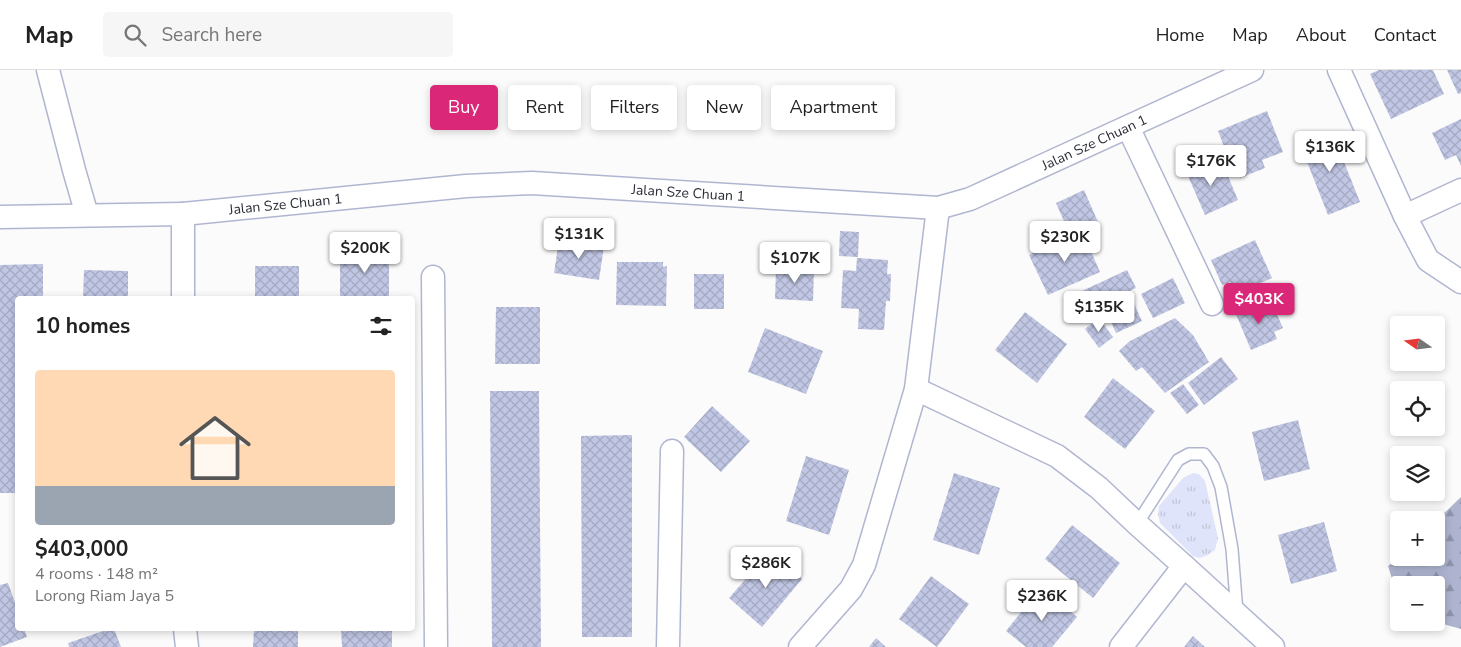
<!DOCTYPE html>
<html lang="en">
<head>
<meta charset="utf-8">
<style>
  :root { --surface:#fff; --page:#f6f6f6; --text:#222; --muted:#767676; --line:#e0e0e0; --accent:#db2777 }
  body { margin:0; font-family:"Nunito Sans",sans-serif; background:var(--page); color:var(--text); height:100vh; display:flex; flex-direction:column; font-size:19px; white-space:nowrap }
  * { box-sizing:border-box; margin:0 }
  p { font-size:16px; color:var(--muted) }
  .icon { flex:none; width:28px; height:28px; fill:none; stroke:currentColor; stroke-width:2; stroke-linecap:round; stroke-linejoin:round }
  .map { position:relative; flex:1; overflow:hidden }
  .drawer { position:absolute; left:15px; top:226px; width:400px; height:335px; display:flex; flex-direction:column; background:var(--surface); border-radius:5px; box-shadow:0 2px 8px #0003 }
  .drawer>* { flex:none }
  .hud { position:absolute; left:430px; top:15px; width:475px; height:45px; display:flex; gap:10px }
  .needle { width:32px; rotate:284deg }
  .controls { position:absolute; left:1390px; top:246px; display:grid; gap:10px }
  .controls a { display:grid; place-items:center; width:55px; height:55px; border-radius:5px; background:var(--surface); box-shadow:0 2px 8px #0003; font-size:25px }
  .price { position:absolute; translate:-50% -42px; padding:0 11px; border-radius:5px; background:#fff; color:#222; font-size:16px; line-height:32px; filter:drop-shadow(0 1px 2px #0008) }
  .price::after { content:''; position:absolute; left:50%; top:30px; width:15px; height:11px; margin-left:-8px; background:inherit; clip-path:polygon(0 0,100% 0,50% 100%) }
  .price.current { background:var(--accent); color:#fff }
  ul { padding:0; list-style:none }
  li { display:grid; align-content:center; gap:10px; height:265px; padding:0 20px }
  li span { display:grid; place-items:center; height:155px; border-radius:5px; color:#555 }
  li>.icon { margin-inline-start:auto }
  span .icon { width:90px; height:90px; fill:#fffc; stroke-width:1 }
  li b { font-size:21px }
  h2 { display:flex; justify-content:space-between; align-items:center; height:60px; padding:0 20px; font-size:21px }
  .chip { padding:0 18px; border-radius:5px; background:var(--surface); box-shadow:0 2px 8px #0003; font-size:18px; line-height:45px }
  .chip.current { background:var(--accent); color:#fff }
  header { display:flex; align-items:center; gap:30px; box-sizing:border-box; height:70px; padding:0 25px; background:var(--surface); border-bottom:1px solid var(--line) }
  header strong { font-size:24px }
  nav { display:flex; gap:28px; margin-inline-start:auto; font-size:18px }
  .search { width:350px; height:45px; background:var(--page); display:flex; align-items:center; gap:12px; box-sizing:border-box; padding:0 18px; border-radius:5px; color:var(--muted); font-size:19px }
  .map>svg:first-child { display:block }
</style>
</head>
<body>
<header>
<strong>Map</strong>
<div class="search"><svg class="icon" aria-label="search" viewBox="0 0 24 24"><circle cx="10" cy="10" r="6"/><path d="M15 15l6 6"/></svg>Search here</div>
<nav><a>Home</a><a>Map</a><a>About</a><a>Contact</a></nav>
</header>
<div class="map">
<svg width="1461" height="577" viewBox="0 0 1461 577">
  <defs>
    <pattern id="grass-tufts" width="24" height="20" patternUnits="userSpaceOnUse" patternTransform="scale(1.25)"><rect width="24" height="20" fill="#e0e4fa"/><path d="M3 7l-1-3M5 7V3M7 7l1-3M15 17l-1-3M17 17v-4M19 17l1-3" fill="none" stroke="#c0c4d7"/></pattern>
    <pattern id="forest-firs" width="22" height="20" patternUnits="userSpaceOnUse" patternTransform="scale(1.25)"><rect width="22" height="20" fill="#aeb4d0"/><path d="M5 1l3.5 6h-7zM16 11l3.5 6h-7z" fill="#8e93aa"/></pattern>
    <pattern id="building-cross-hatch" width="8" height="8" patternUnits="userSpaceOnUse" patternTransform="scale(1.25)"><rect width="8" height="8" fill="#c0c6e3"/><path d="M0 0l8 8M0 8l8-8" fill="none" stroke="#a5aac3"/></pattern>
  </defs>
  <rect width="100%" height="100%" fill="#fbfbfb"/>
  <path fill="url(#grass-tufts)" d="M1193,403L1199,404L1205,411L1218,468L1215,480L1206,486L1199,488L1193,486L1160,453L1158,444L1159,436L1183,408Z"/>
  <path fill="url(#forest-firs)" d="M1461,427V559L1436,552V515H1399V531L1388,496L1399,487L1436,488V451Z"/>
  <path fill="url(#building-cross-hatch)" d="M1379,0H1433L1444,24L1391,49L1370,4Z
    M1447,0H1461V23L1458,24Z
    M1267,41L1283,82L1262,90L1265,98L1240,108L1233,91L1230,92L1218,61Z
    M1461,49V96L1456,85L1445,90L1432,63Z
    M1332,62L1360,132L1328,145L1300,74Z
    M1211,88L1219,108L1227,104L1238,130L1205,145L1185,99Z
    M1084,120L1098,152L1070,165L1056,133Z
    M840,161L859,162L858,187L839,186Z
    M1082,161L1100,202L1048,225L1029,185Z
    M559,170L604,176L599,210L554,203Z
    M1255,170L1272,208L1235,224L1230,212L1222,215L1211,190Z
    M389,178V229H340V179Z
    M857,188L888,190L887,204H891L890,231H886L884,260L858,259L859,239L841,238L843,200L856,201Z
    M617,192H663V197L667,196L666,236L616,235Z
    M43,194V229H18V423H0V195Z
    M255,196H299V229H255Z
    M776,198L814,199L813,231L775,229Z
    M84,200L128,201V229H83Z
    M1127,200L1136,218L1076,246L1067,228Z
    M694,204H724V239H694Z
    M1173,208L1185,233L1153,248L1141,224Z
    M1131,227L1142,251L1116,263L1105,239Z
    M1263,231L1267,241L1274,238L1283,258L1274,262L1277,269L1251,280L1235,242Z
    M496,237H540V294H495Z
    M1025,242L1067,274L1037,313L995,280Z
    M1099,248L1113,267L1099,278L1085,259Z
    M1175,248L1193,265L1209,292L1165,323L1142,297L1136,301L1119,281L1130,271Z
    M765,258L823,281L806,324L748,302Z
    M1221,287L1238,309L1204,335L1188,313Z
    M1113,308L1155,341L1125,379L1084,347Z
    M1183,314L1199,335L1187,344L1170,323Z
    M490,321H539L541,577H492Z
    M712,336L750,371L721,402L684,367Z
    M1298,350L1310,399L1264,411L1252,362Z
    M632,365V567H582L581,366Z
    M806,386L849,400L829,465L786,451Z
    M954,403L1000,418L979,485L933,470Z
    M1324,452L1337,501L1291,514L1278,465Z
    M1072,455L1120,493L1093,528L1045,489Z
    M770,481L802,509L762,557L729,528Z
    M931,506L969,534L937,577L899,549Z
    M8,513L18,541V559H24L27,567L0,577V515Z
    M1041,517L1077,547L1052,577H1026L1006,561Z
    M109,559H114L121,577H69L68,573Z
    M254,559H298V577H253Z
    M341,559H392V577H342Z
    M1193,566L1205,577H1184Z
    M876,568L886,577H869Z"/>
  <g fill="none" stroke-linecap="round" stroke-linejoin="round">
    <g stroke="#b0b6d0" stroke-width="14">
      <path id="service" d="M1137,454L1178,390L1189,384H1204L1213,396L1221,417L1232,479L1237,543"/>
    </g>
    <g stroke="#b0b6d0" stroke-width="25">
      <g id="minor">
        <path d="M48,0L74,100L87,145"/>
        <path d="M1339,0L1405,146L1428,190L1461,212"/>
        <path d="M1128,57L1212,234"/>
        <path d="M1405,146L1461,120"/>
        <path d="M0,147L183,144"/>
        <path d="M433,207L436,577"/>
        <path id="s1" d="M183,229V144L466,116L532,113L938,138L970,129L1252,0"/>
        <path d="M916,319L1057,386L1099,418L1137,454L1184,496L1121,577"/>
        <path d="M1184,496L1273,577"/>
        <path d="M185,559L187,577"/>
        <path d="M668,577L672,381"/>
        <path d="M800,577L851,519L864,495L916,319L938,138"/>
      </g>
    </g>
    <use href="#service" stroke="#fff" stroke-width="11"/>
    <use href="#minor" stroke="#fff" stroke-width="22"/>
  </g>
  <g text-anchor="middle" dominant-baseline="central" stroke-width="4" stroke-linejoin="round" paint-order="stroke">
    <g font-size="14" fill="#292c36" stroke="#fff">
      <text stroke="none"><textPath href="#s1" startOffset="1012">Jalan Sze Chuan 1</textPath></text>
      <text stroke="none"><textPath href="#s1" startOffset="592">Jalan Sze Chuan 1</textPath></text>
      <text stroke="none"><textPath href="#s1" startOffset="188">Jalan Sze Chuan 1</textPath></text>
    </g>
  </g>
</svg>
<div class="controls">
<a><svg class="needle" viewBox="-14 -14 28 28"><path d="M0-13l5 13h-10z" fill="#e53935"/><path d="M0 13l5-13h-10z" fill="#767676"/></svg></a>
<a><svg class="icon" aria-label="locate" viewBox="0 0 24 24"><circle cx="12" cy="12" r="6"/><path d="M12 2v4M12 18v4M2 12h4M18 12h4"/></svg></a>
<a><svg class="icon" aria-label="layers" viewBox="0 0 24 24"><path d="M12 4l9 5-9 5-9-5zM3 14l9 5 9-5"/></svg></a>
<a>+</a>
<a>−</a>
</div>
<b class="price" style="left:1330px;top:103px">$136K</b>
<b class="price" style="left:1211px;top:117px">$176K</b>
<b class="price" style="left:579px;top:190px">$131K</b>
<b class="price" style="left:1065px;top:193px">$230K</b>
<b class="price" style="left:365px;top:204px">$200K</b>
<b class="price" style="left:795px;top:214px">$107K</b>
<b class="price current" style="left:1259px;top:255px">$403K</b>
<b class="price" style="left:1099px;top:263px">$135K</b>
<b class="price" style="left:766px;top:519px">$286K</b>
<b class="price" style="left:1042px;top:552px">$236K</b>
<div class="hud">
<a class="chip current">Buy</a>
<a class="chip">Rent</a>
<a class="chip">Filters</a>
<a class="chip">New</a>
<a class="chip">Apartment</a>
</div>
<section class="drawer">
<h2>10 homes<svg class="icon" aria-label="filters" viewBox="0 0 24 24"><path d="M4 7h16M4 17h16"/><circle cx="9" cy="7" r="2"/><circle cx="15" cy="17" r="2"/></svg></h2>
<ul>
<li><span style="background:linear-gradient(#ffd9b3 75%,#9aa5b1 0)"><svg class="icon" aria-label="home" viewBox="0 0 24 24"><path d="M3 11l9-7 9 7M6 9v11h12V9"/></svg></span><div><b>$403,000</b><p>4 rooms · 148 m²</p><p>Lorong Riam Jaya 5</p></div></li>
</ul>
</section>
</div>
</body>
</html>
